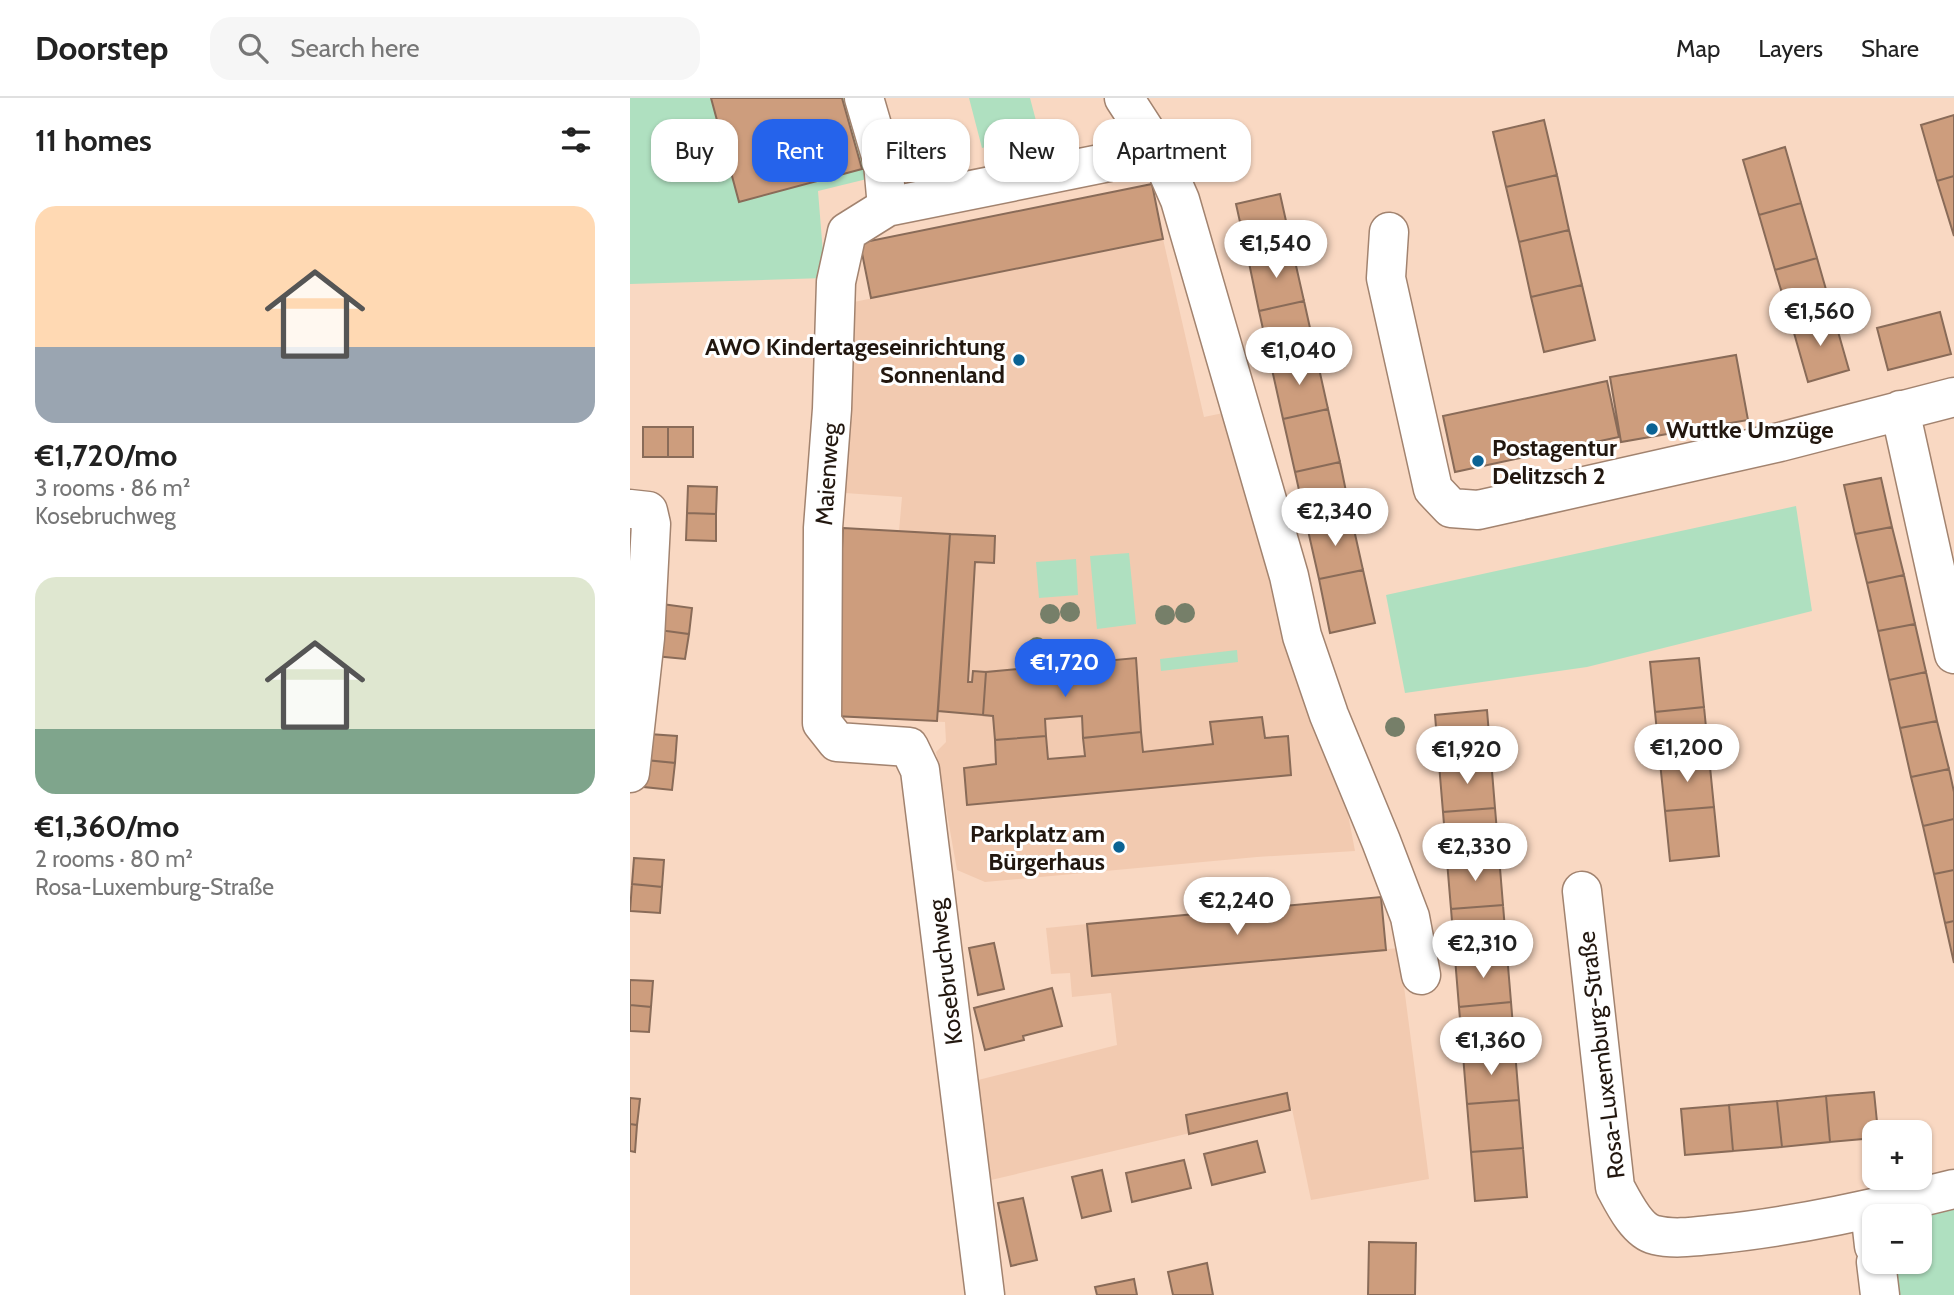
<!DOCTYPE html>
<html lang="en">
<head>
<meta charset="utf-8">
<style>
  :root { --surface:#fff; --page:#f6f6f6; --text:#222; --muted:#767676; --line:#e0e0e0; --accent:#2563eb }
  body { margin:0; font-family:Cabin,sans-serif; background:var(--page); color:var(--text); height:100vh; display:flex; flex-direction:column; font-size:26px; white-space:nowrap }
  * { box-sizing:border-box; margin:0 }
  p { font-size:23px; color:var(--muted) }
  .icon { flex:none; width:38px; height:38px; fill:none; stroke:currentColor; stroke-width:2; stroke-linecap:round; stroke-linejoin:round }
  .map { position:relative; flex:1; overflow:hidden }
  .sheet { display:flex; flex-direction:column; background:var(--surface); width:630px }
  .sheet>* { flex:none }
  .top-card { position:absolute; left:21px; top:21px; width:665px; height:63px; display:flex; gap:14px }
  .fabs { position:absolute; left:1232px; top:1022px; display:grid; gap:14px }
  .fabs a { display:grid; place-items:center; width:70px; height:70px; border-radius:14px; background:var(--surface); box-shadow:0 2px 5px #0004; font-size:35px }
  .price { position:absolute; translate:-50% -60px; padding:0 16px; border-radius:24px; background:#fff; color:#222; font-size:23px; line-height:46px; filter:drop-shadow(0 2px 4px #0008) }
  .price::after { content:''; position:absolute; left:50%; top:42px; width:21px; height:16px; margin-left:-10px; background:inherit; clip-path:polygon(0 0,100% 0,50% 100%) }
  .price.selected { background:var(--accent); color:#fff }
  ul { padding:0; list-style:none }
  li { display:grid; align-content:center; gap:14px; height:371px; padding:0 35px }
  li span { display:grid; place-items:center; height:217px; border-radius:21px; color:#555 }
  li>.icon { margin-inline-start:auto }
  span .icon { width:126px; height:126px; fill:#fffc; stroke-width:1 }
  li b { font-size:30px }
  h2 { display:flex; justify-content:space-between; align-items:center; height:84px; padding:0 35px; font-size:30px }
  .pill { padding:0 24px; border-radius:21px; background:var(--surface); box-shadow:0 2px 5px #0004; font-size:24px; line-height:63px }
  .pill.selected { background:var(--accent); color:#fff }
  header { display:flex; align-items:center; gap:42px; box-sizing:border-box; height:98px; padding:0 35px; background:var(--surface); border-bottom:2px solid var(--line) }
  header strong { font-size:33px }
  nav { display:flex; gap:38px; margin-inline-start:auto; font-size:24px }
  .search { width:490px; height:63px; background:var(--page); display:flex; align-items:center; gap:18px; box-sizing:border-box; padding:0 24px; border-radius:21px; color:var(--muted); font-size:26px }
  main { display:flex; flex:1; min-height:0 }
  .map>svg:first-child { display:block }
</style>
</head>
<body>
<header>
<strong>Doorstep</strong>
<div class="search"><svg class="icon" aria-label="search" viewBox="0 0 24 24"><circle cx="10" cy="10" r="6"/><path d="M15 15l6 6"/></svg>Search here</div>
<nav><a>Map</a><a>Layers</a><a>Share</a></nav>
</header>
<main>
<section class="sheet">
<h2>11 homes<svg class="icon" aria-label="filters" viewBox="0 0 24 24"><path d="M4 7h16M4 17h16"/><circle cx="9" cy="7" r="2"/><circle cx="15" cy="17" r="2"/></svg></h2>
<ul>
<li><span style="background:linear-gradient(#ffd9b3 65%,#9aa5b1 0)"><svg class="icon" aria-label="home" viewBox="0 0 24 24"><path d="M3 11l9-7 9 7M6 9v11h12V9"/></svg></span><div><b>€1,720/mo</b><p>3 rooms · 86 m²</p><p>Kosebruchweg</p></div></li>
<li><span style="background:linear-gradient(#dfe7d0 70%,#7fa58c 0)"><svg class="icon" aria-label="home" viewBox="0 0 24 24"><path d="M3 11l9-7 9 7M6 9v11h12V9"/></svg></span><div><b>€1,360/mo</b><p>2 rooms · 80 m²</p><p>Rosa-Luxemburg-Straße</p></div></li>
</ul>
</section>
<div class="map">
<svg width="1324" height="1197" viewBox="0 0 1324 1197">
  <rect width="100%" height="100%" fill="#f9d8c2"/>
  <path fill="#f2cab0" d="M533,141L574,319L598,314L670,594L706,653L725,753L627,759L355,784L327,772L306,654L316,644L315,624L204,619L213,430L269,433L272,399L215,395L219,205Z
    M457,826L463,878L769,850L799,1081L681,1102L662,1011L361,1082L348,982L487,947L481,895L442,899L440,875L421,876L416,830Z"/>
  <path fill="#afe0c0" d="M0,0H231L237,81L188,93L195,180L0,186Z
    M339,0H400L409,34L352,50Z
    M1166,408L1182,513L957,569L775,595L756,497Z
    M499,455L506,526L467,531L460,458Z
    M446,461L448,497L409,500L406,464Z
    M607,552L608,564L531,573L530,561Z
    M1324,1105V1197H1266L1261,1164H1290V1118Z"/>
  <path fill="#cd9d7d" stroke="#896b58" stroke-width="2" d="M81,0H212L232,71L109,104Z
    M1324,17V78L1307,83L1291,27Z
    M914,22L927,77L876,89L863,34Z
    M1155,49L1171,105L1129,117L1113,62Z
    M927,77L939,132L889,144L876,89Z
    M1324,78V138L1307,83Z
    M522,86L533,141L241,200L230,145Z
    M650,96L662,150L618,160L606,106Z
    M1171,105L1187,160L1145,172L1129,117Z
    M939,132L952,187L901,199L889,144Z
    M662,150L674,203L629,213L618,160Z
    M1187,160L1203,216L1162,228L1145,172Z
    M952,187L965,242L914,254L901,199Z
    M674,203L686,257L641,267L629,213Z
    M1310,214L1321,256L1258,272L1247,230Z
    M1203,216L1219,272L1178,284L1162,228Z
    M686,257L698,311L653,321L641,267Z
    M1106,257L1118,322L991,344L980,279Z
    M977,283L989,339L825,374L813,318Z
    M698,311L710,364L665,374L653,321Z
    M13,329H38V359H13Z
    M38,329H63V359H38Z
    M710,364L721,418L677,428L665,374Z
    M1251,380L1262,429L1225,436L1214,387Z
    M58,388L87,389L86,416L57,415Z
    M57,415L86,416V443L56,442Z
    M721,418L733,472L689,481L677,428Z
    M1262,429L1274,477L1237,485L1225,436Z
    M213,430L320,436L307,623L204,618Z
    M320,436L365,438L364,465L345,464L338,584H342L343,573L356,574L353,617L308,613Z
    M733,472L745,525L700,535L689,481Z
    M1274,477L1285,526L1248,533L1237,485Z
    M32,506L62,510L59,536L29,532Z
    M1285,526L1296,574L1259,582L1248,533Z
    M29,532L59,536L55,561L25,558Z
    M506,560L511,634L453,640L452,618L415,621L416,638L365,642L363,618L353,617L356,574Z
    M1069,560L1074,609L1025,614L1020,564Z
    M1296,574L1307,623L1270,630L1259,582Z
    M1074,609L1079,659L1030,664L1025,614Z
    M857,612L861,661L809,666L805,617Z
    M632,619L635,640L658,638L661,677L337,707L334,670L366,666L365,642L416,638L418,661L455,658L453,640L511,634L513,654L583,646L580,624Z
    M1307,623L1319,671L1281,679L1270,630Z
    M19,636L47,638L45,665L16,662Z
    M1079,659L1084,709L1035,713L1030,664Z
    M861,661L865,710L813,714L809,666Z
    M16,662L45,665L42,692L14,689Z
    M1319,671L1324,694V721L1293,728L1281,679Z
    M1084,709L1089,758L1040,763L1035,713Z
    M865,710L869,758L817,763L813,714Z
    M1324,721V772L1304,776L1293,728Z
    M869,758L873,807L821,811L817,763Z
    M4,760L34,762L32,789L2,786Z
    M1324,772V823L1315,825L1304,776Z
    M2,786L32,789L30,815L0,813Z
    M751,799L756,852L462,878L457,826Z
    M873,807L877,856L825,860L821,811Z
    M1324,823V865L1315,825Z
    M364,845L374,891L348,897L339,850Z
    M877,856L881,904L829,909L825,860Z
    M0,882L23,883L21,909L0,907Z
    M422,890L432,928L393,938L394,942L355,952L344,910Z
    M881,904L885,953L833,957L829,909Z
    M0,907L21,909L19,934L0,933Z
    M885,953L889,1002L837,1006L833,957Z
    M1244,994L1248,1034H1244V1040L1200,1044L1196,998Z
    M657,995L660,1012L559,1036L556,1017Z
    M1196,998L1200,1044L1152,1049L1147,1003Z
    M0,1000L10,1001L7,1027L0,1026Z
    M889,1002L893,1050L841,1054L837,1006Z
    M1147,1003L1152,1049L1103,1053L1099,1007Z
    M1099,1007L1103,1053L1055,1057L1051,1011Z
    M0,1026L7,1027L5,1054L0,1053Z
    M627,1043L635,1074L582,1087L574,1056Z
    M893,1050L897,1099L845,1103L841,1054Z
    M554,1062L561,1090L502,1104L496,1075Z
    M472,1072L481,1113L452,1120L442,1079Z
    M393,1100L407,1162L381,1168L368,1105Z
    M739,1144L786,1145L785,1197H738Z
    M577,1165L583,1197H543L538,1174Z
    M504,1181L507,1197H467L465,1189Z"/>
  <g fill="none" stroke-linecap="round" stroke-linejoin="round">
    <g stroke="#a2836f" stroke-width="41">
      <path id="minor" d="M234,0L253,65L257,109
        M494,0L529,54L550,102L659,478L672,538L699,617L751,743L780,819L791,877
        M759,134L756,180L803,391L821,410L848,412L1150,344L1324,299
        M1270,312L1324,556
        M0,411L18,413L21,426L15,540L0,675
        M952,793L985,1089C993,1104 1007,1133 1025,1137C1045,1142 1068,1138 1089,1136C1168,1128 1247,1110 1324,1091
        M1240,1112L1244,1148
        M1246,1164L1250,1197
        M355,1197L290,672L279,649L207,644L192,625L193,430L202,311L206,184L217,134L257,109L529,54"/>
    </g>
    <use href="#minor" stroke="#fff" stroke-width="38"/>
  </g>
  <g fill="#767f69">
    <circle cx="440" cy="514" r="10"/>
    <circle cx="555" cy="515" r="10"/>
    <circle cx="420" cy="516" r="10"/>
    <circle cx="535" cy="517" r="10"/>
    <circle cx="407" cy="549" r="10"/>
    <circle cx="765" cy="629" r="10"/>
  </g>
  <g fill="#0b6394" stroke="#fff" stroke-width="2.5">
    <circle cx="389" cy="262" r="7"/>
    <circle cx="1022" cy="331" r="7"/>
    <circle cx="848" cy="363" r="7"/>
    <circle cx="489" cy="749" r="7"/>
  </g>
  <g text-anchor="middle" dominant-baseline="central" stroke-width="6" stroke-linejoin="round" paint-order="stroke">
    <g font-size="24" font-weight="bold" fill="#22170f" stroke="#fff" text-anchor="end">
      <text x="375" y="248">AWO Kindertageseinrichtung<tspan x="375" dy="28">Sonnenland</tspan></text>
      <text x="1036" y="331" text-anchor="start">Wuttke Umzüge</text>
      <text x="862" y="349" text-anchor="start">Postagentur<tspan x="862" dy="28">Delitzsch 2</tspan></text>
      <text x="475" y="735">Parkplatz am<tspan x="475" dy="28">Bürgerhaus</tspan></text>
    </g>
    <g font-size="24" fill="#22170f" stroke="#fff">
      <text transform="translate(197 376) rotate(-86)">Maienweg</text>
      <text transform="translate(315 874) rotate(-97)">Kosebruchweg</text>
      <text transform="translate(971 957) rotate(-97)">Rosa-Luxemburg-Straße</text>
    </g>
  </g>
</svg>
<div class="fabs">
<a>+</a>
<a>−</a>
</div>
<b class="price" style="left:646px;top:182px">€1,540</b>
<b class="price" style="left:1190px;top:250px">€1,560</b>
<b class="price" style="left:669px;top:289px">€1,040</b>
<b class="price" style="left:705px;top:450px">€2,340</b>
<b class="price selected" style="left:435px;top:601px">€1,720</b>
<b class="price" style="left:1057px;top:686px">€1,200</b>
<b class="price" style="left:837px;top:688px">€1,920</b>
<b class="price" style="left:845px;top:785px">€2,330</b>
<b class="price" style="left:607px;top:839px">€2,240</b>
<b class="price" style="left:853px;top:882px">€2,310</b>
<b class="price" style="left:861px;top:979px">€1,360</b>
<div class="top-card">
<a class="pill">Buy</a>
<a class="pill selected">Rent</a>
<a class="pill">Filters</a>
<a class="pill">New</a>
<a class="pill">Apartment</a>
</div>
</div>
</main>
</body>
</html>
